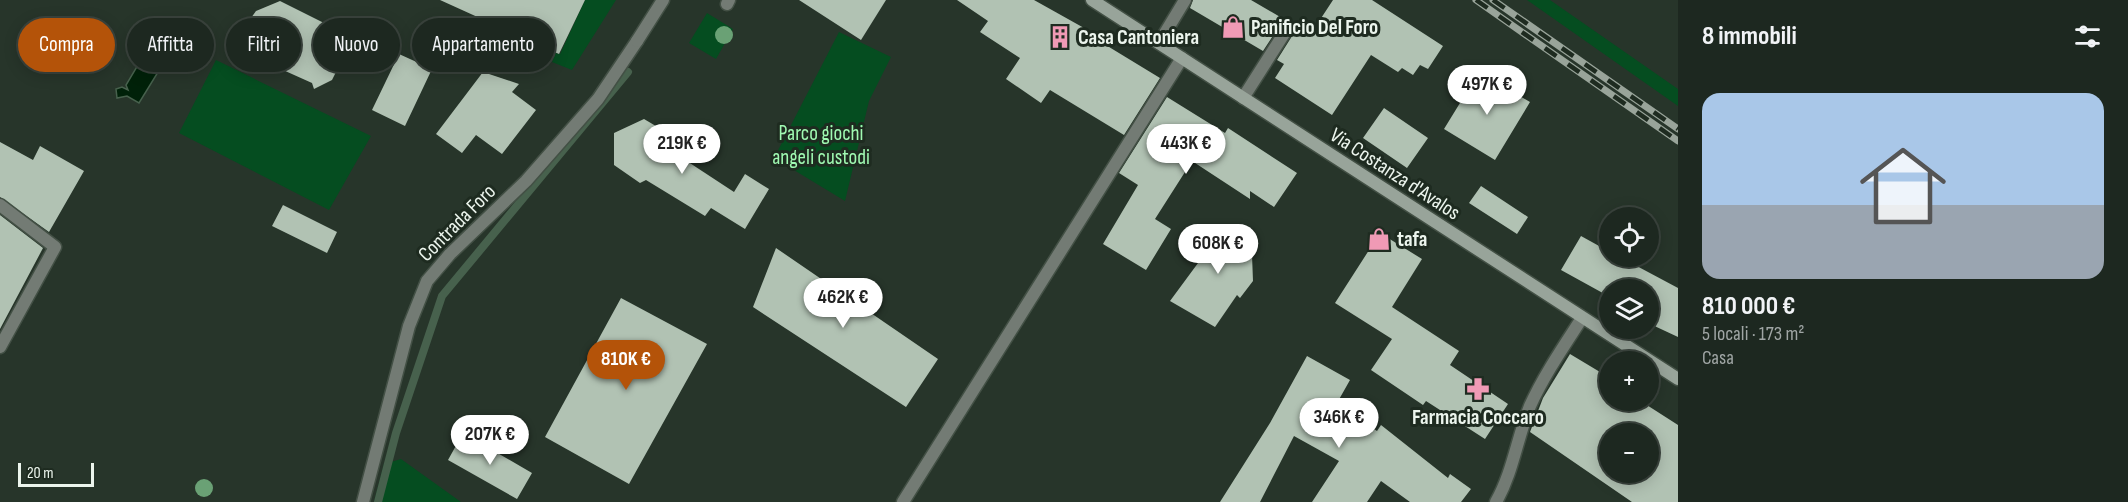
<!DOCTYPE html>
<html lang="it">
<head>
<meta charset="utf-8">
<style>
  :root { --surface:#1d2820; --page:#253029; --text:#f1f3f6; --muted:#a0a6a5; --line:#3b443e; --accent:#b45309 }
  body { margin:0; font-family:"Sofia Sans Condensed",sans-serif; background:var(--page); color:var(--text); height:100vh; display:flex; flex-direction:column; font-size:22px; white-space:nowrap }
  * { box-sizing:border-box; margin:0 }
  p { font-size:20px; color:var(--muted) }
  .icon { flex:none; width:33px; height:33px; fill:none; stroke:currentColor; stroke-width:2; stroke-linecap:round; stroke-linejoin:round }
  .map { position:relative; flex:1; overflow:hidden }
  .side { display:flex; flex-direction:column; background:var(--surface); width:450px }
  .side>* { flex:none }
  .top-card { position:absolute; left:18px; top:18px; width:570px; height:54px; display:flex; gap:12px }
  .buttons { position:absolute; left:1599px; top:207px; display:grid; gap:12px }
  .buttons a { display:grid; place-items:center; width:60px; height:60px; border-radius:50%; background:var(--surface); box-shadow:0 3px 15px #0003,0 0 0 2px var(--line); font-size:30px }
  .scale { position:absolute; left:18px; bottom:15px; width:76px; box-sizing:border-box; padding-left:6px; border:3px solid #ecf5ed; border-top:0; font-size:16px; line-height:21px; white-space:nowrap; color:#ecf5ed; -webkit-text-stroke:4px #1e2b20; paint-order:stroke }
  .price { position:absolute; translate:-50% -51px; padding:0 14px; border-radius:21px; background:#fff; color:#222; font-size:20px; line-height:39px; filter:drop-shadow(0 2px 3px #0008) }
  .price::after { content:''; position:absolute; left:50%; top:36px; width:18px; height:14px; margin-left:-9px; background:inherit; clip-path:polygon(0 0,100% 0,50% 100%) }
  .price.current { background:var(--accent); color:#fff }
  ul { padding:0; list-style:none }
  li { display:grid; align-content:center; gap:12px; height:318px; padding:0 24px }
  li span { display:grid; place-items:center; height:186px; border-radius:18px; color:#555 }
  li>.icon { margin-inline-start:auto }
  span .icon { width:108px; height:108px; fill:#fffc; stroke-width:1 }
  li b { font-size:26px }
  h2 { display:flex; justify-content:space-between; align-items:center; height:72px; padding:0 24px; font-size:26px }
  .pill { padding:0 21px; border-radius:27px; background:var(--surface); box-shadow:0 3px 15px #0003,0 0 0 2px var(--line); font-size:21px; line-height:54px }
  .pill.current { background:var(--accent); color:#fff }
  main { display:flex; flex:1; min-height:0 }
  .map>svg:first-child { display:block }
</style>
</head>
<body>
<main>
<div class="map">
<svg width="1678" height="502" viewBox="0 0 1678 502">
  <rect width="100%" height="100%" fill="#27352a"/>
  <path fill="#054d20" d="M585,0H616L572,70L552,62L555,53L560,54Z
    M1527,0H1550L1678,89V106Z
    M707,13L733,29L716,59L689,43Z
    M839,32L891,57L869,101L845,201L774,158Z
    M216,60L371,136L329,210L179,133Z
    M401,459L461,502H374L384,464Z"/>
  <path fill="#002109" stroke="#47614d" stroke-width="1.5" d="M145,53L163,64L139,103L127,96L117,98L116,89L122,87L128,90L126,85Z"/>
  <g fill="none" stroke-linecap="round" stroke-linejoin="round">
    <path stroke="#47614d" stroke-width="8" d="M378,502L396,433L442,296L628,72"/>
  </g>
  <path fill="#b1c2b3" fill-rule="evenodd" d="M440,0H585L559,54Z
    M799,0H886L861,40Z
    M957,0H1034L1093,33L1091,36L1160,78L1124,135L1050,90L1041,103L1006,79L1020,58L980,32L988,21Z
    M1193,0H1251L1287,21L1280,25L1263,51L1190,8Z
    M1333,0H1372L1443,46L1428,69L1420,65L1413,75L1402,68L1398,72L1371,55L1332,115L1275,78L1284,64L1277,60L1294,33V25L1310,35Z
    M280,1L340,31L342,50L346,52L332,80L314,89L312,83L254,57L247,58L244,37L246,25L256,11Z
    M399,54L432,69L405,126L372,110Z
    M483,72L519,84L512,92L536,110L502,154L476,135L462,153L436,134Z
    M1479,72L1530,102L1495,160L1444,129Z
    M1167,97L1225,133L1228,128L1297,173L1274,207L1250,191V199L1192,161L1155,219L1171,229L1146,270L1103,244L1138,185L1119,173Z
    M1384,108L1428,138L1407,168L1363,138Z
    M644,119L671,135L670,150L734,192L745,174L769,189L745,229L711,208L705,216L646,180L640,183L614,165V133Z
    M0,142L33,160L40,146L84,171L49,232L0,197Z
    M1481,186L1528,217L1517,234L1469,203Z
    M283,205L337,232L327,253L272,226Z
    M0,215L43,248L0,329Z
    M1251,229L1253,281L1240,298L1237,295L1215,327L1170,301L1201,259V231Z
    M1380,233L1422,259L1392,307L1459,351L1450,365L1508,404L1485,439L1426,401L1423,405L1371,370L1392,339L1335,303Z
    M1581,236L1610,252V256H1618L1678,288V337L1648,323V290H1610V297L1561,270Z
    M776,248L938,359L906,407L753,307Z
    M621,298L707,344L629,484L545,437Z
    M1570,354L1610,378V400H1639L1678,425V502H1632L1530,432L1543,398ZM1610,434H1648V472H1610Z
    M1307,356L1350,380L1337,403L1377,431L1381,425L1448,478L1450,474L1471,489L1461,502H1410L1381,481L1367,502H1312L1339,461L1294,436L1260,502H1220L1270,423Z
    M463,433L532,473L517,499L448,460Z"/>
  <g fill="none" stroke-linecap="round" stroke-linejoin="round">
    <g stroke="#435045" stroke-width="15">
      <path id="lane" d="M1159,43L1185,0
        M1243,98L1287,29
        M363,502L409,326L427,281L450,254L526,181L598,99L637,41
        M903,502L1182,58
        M1496,502C1513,472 1517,438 1530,406C1544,375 1564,346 1582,318"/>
    </g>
    <g stroke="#435045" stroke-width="15">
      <path id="street" d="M727,4L729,0
        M637,41L663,0
        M0,205L55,247L0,347"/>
    </g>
    <g stroke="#435045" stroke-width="15">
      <path id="secondary" d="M1092,0L1678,379"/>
    </g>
    <use href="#lane" stroke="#737b74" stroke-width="12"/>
    <use href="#street" stroke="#737b74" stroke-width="12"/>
    <use href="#secondary" stroke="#98a49a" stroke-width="12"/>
    <g stroke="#99a49a" stroke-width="7">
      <path id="rail" d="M1476,0L1678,141
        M1493,0L1678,129"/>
    </g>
    <use href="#rail" stroke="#1e2b20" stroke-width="4.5" stroke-dasharray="14" stroke-linecap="butt"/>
  </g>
  <g fill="#6aa175">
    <circle cx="724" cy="35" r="9"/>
    <circle cx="204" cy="488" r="9"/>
  </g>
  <defs>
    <g id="shop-bare" transform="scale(1.8)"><path d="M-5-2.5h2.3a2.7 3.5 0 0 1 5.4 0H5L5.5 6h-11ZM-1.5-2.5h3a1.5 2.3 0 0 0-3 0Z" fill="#f09ab5" stroke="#1e2b20" stroke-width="2.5" paint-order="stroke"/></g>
    <g id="building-bare" transform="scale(1.8)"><path d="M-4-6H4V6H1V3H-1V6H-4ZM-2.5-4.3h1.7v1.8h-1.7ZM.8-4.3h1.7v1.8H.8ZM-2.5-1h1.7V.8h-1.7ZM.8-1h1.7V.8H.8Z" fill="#f09ab5" stroke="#1e2b20" stroke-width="2.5" paint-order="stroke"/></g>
    <g id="pharmacy-bare" transform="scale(1.8)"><path d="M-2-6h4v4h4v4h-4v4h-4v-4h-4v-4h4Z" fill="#f09ab5" stroke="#1e2b20" stroke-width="2.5" paint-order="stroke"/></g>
  </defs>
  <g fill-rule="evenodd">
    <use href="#shop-bare" x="1233" y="27"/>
    <use href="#building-bare" x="1060" y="37"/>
    <use href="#shop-bare" x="1379" y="239"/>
    <use href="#pharmacy-bare" x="1478" y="389"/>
  </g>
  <g text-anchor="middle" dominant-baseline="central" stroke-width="6" stroke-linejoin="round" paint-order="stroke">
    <g font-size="21" font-weight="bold" fill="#ecf5ed" stroke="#1e2b20" text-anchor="start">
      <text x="1251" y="27">Panificio Del Foro</text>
      <text x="1078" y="37">Casa Cantoniera</text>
      <text x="1397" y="239">tafa</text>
      <text x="1478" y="417" text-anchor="middle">Farmacia Coccaro</text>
    </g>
    <g font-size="21" fill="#a0fab2" stroke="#1e2b20">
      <text x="821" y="133">Parco giochi<tspan x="821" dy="24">angeli custodi</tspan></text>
    </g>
    <g font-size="21" fill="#ecf5ed" stroke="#1e2b20">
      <text transform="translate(1395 174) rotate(33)">Via Costanza d'Avalos</text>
      <text transform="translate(457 223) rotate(-45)">Contrada Foro</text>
    </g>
  </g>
</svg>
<div class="buttons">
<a><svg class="icon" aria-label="locate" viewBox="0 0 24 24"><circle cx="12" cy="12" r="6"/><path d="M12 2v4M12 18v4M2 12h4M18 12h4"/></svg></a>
<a><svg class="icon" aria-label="layers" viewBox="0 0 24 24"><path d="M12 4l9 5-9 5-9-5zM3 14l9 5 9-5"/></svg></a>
<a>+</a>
<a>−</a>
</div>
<div class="scale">20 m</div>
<b class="price" style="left:1487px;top:116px">497K €</b>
<b class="price" style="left:682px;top:175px">219K €</b>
<b class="price" style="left:1186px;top:175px">443K €</b>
<b class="price" style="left:1218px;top:275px">608K €</b>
<b class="price" style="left:843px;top:329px">462K €</b>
<b class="price current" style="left:626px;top:391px">810K €</b>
<b class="price" style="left:1339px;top:449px">346K €</b>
<b class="price" style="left:490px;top:466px">207K €</b>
<div class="top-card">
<a class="pill current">Compra</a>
<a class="pill">Affitta</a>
<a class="pill">Filtri</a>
<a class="pill">Nuovo</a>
<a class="pill">Appartamento</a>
</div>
</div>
<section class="side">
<h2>8 immobili<svg class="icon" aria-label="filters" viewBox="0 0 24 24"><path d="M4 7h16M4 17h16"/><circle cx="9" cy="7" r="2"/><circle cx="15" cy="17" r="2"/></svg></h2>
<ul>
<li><span style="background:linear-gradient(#a9c7e8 60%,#9aa5b1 0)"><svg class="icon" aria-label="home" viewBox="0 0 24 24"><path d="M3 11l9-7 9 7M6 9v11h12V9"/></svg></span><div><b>810 000 €</b><p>5 locali · 173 m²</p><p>Casa</p></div></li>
</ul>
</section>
</main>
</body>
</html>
